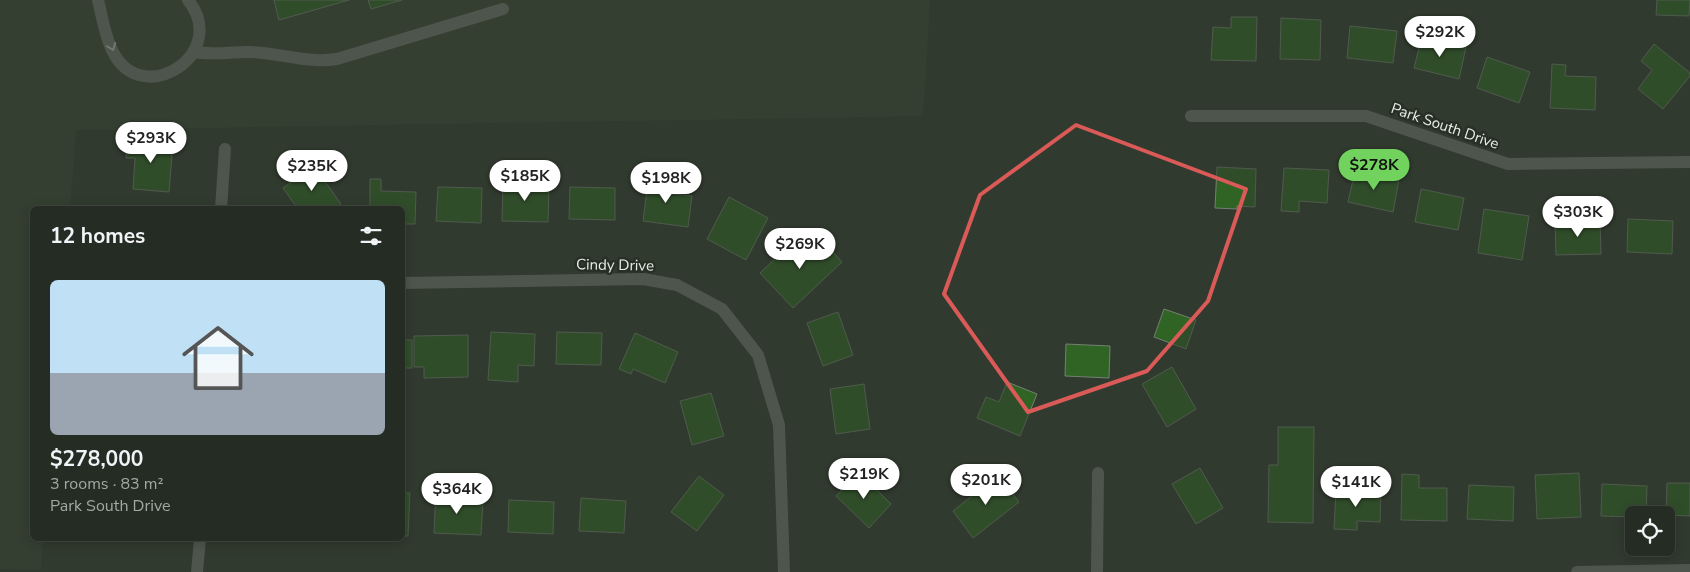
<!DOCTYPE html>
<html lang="en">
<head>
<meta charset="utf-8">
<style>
  :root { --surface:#252c23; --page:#313830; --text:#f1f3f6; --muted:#a3a7a6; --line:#424841; --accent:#71d25e }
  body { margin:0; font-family:"Nunito Sans",sans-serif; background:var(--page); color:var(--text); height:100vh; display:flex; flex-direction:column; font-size:19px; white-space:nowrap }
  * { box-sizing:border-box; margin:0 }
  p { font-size:16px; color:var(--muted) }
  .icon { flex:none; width:28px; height:28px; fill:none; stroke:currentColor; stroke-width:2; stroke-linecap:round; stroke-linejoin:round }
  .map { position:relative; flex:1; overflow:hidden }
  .panel { position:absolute; left:30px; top:206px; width:375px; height:335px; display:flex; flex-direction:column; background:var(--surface); border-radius:8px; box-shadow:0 2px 12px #0003,0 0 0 1px var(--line) }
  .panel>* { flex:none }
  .controls { position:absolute; left:1625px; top:506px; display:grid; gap:10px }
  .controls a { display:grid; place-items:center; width:50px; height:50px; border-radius:8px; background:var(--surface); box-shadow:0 2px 12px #0003,0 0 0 1px var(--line); font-size:25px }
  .price { position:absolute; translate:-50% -42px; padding:0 11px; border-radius:18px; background:#fff; color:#222; font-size:16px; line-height:32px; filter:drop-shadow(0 1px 2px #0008) }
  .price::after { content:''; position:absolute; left:50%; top:30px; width:15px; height:11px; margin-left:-8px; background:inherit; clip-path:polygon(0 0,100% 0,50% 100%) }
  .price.selected { background:var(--accent); color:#111 }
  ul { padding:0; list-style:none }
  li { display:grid; align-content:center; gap:10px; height:265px; padding:0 20px }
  li span { display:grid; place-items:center; height:155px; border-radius:8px; color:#555 }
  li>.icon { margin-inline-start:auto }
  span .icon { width:90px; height:90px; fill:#fffc; stroke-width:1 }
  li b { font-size:21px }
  h2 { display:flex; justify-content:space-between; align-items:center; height:60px; padding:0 20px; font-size:21px }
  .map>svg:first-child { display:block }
</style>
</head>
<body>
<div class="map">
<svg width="1690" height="572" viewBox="0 0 1690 572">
  <rect width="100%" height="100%" fill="#313a2f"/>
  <path fill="#384635" d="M0,0H930L923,116L76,130L70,209H32V539H43L41,570L0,569Z"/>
  <path fill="#306425" stroke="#758073" d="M274,0H349L279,20Z
    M368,0H402L371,9Z
    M1657,0H1690L1689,16L1656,15Z
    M1231,17H1257L1256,61L1211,60L1213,27L1231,28Z
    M1281,18L1321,20L1320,60L1280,59Z
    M1350,26L1397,31L1393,63L1347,58Z
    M1422,36L1466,47L1459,79L1414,68Z
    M1654,44L1690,73V76L1663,109L1638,89L1652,70L1641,61Z
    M1487,57L1530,72L1519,103L1477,88Z
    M1552,64L1566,65L1565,76L1596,77L1595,110L1550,108Z
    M128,138L173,143L169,192L133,189L135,158H126Z
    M314,166L341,204L334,209H298L283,188Z
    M1217,167L1256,169L1255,207L1237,206V209L1215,208Z
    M1284,168L1329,170L1327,203L1299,201V212L1281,211Z
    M1355,171L1399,180L1393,212L1348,202Z
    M649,175L668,177L666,193L692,196L688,227L643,221Z
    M370,179H381V191L416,192L415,224H402V209H370Z
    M503,180L532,181L531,188H549L548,222L502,221Z
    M438,187L482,188L481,223L436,221Z
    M570,187L615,188V220L569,219Z
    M1421,189L1464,198L1458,230L1415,222Z
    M729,197L768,218L746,260L707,239Z
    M1484,209L1529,216L1522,260L1478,253Z
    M1628,219L1673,221L1672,254L1627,252Z
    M1600,221L1601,254L1556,255L1555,222Z
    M799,236L815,252L825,243L842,262L793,308L760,273Z
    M1164,309L1196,320L1186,349L1154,337Z
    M838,312L853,355L823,366L807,323Z
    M491,332L535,334L534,366L518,365V382L488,380Z
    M557,332L602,333L601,365L556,364Z
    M635,333L678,352L665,383L633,369L631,374L619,369Z
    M468,335V377L424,378V367H414V336Z
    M402,340H412V368H402Z
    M1066,344L1110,346L1109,378L1065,376Z
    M1172,367L1196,409L1167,427L1142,384Z
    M1007,382L1037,394L1020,436L977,418L986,397L999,402Z
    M864,384L870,429L836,434L830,389Z
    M711,393L724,436L692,445L680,401Z
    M1278,427H1314L1313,523L1268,522L1269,465H1278Z
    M1200,468L1223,508L1196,524L1172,484Z
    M859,472L891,504L869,528L836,496Z
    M1579,473L1581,517L1537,519L1535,475Z
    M1402,474L1419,475V488H1447V521L1401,520Z
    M998,475L1019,502L973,538L953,511Z
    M699,476L724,495L697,531L671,512Z
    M1667,483H1690V516L1666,515Z
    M1602,484L1647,486L1646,515H1634V517L1601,516Z
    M1469,485L1514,487L1513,521L1467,519Z
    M436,489L453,490L452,500L483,502L481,535L434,533Z
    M1336,489L1381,491L1380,522L1357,521V530L1334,529Z
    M402,493H410L408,536H402Z
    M581,498L626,501L624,533L579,531Z
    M509,500L554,502L553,534L508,532Z"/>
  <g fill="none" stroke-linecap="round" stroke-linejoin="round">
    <path stroke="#717670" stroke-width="12" d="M98,0C102,16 105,37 113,52C142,110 231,54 188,0
      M194,52C212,55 230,52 248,52C278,52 307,64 337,59L503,9
      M1191,116H1366L1508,164L1690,162
      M221,209L225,149
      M402,283L643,279L677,285L722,309L758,355L779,425L784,572
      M197,572L200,539
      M1097,572L1098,473
      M1577,572L1690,570"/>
  </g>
  <defs><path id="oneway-chevron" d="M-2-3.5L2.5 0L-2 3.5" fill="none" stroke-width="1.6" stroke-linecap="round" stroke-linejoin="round" transform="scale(1.25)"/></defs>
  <use stroke="#bec4bd" href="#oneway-chevron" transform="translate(112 47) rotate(69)"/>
  <path d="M0 0H1690V572H0ZM1076,125L1246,189L1208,301L1147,371L1028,412L944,294L980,195Z" fill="#313a2f" fill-opacity=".55" fill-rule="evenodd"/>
  <path fill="none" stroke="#da5a58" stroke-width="4" stroke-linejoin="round" d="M1076,125L1246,189L1208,301L1147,371L1028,412L944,294L980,195Z"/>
  <g text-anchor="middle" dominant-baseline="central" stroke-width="5" stroke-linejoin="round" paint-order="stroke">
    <g font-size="15" fill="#e8eee6" stroke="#273025">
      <text transform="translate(1445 126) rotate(19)">Park South Drive</text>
      <text transform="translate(615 265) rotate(1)">Cindy Drive</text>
    </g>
  </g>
</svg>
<div class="controls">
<a><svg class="icon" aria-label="locate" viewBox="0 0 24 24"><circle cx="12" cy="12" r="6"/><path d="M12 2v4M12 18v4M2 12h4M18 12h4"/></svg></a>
</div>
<b class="price" style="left:1440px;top:58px">$292K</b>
<b class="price" style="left:151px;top:164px">$293K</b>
<b class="price selected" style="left:1374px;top:191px">$278K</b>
<b class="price" style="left:312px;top:192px">$235K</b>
<b class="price" style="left:525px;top:202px">$185K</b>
<b class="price" style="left:666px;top:204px">$198K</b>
<b class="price" style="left:1578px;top:238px">$303K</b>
<b class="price" style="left:800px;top:270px">$269K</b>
<b class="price" style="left:864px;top:500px">$219K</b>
<b class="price" style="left:986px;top:506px">$201K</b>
<b class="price" style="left:1356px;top:508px">$141K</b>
<b class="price" style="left:457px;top:515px">$364K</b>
<section class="panel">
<h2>12 homes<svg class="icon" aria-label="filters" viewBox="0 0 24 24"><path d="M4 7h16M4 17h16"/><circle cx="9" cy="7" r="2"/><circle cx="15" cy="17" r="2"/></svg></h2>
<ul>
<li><span style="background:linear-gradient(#bfe0f5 60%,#9aa5b1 0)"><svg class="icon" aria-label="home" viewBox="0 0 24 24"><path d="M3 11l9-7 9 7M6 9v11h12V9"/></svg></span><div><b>$278,000</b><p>3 rooms · 83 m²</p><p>Park South Drive</p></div></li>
</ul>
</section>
</div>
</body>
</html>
